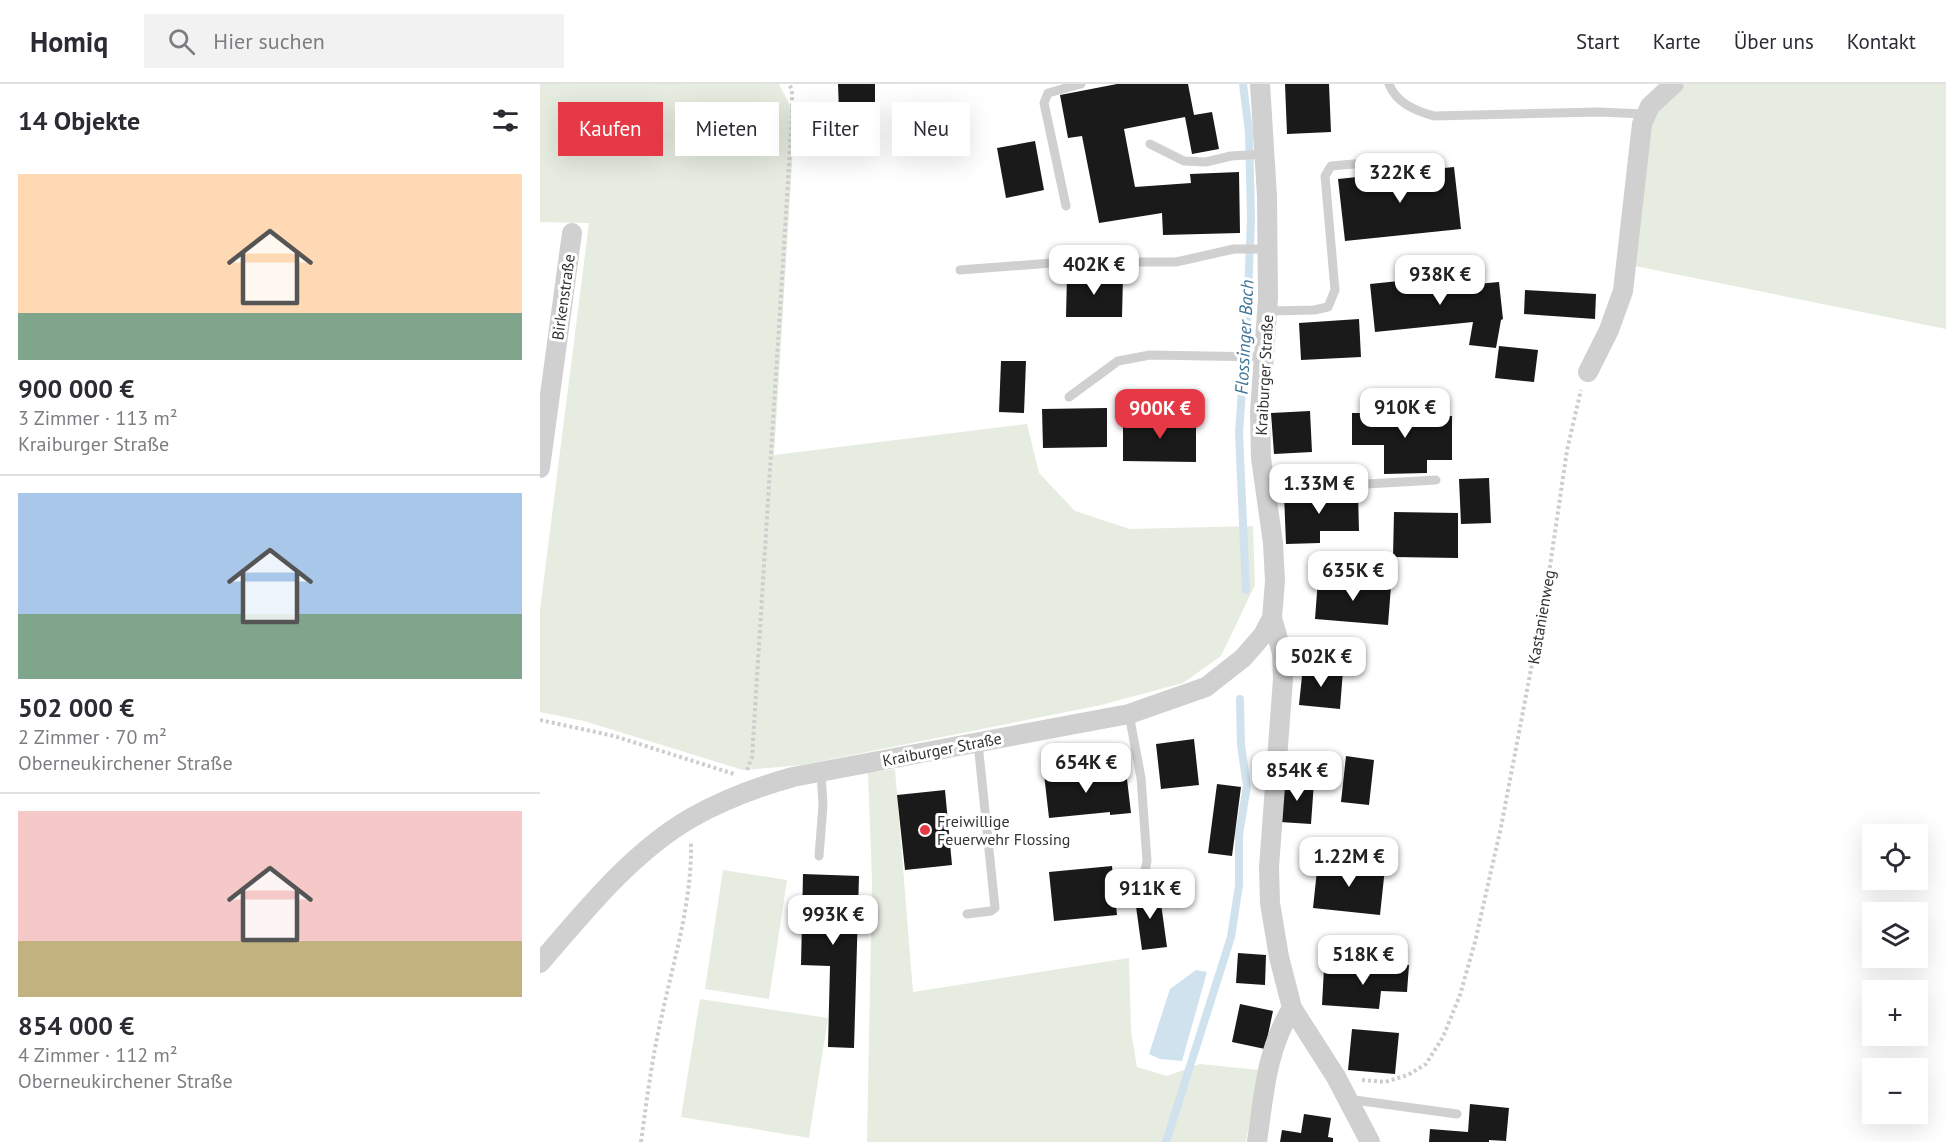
<!DOCTYPE html>
<html lang="de">
<head>
<meta charset="utf-8">
<style>
  :root { --surface:#fff; --page:#f2f2f3; --text:#2b2b33; --muted:#7c7c81; --line:#e1e1e2; --accent:#e63946 }
  body { margin:0; font-family:"PT Sans",sans-serif; background:var(--page); color:var(--text); height:100vh; display:flex; flex-direction:column; font-size:22px; white-space:nowrap }
  * { box-sizing:border-box; margin:0 }
  p { font-size:20px; color:var(--muted) }
  .icon { flex:none; width:33px; height:33px; fill:none; stroke:currentColor; stroke-width:2; stroke-linecap:round; stroke-linejoin:round }
  .map { position:relative; flex:1; overflow:hidden }
  .panel { display:flex; flex-direction:column; background:var(--surface); width:540px }
  .panel>* { flex:none }
  .banner { position:absolute; left:18px; top:18px; width:570px; height:54px; display:flex; gap:12px }
  .tools { position:absolute; left:1322px; top:740px; display:grid; gap:12px }
  .tools a { display:grid; place-items:center; width:66px; height:66px; border-radius:0px; background:var(--surface); box-shadow:0 6px 24px #0002; font-size:30px }
  .price { position:absolute; translate:-50% -51px; padding:0 14px; border-radius:12px; background:#fff; color:#222; font-size:20px; line-height:39px; filter:drop-shadow(0 2px 3px #0008) }
  .price::after { content:''; position:absolute; left:50%; top:36px; width:18px; height:14px; margin-left:-9px; background:inherit; clip-path:polygon(0 0,100% 0,50% 100%) }
  .price.on { background:var(--accent); color:#fff }
  ul { padding:0; list-style:none }
  li { display:grid; align-content:center; gap:12px; height:318px; padding:0 18px }
  li+li { border-top:2px solid var(--line) }
  li span { display:grid; place-items:center; height:186px; border-radius:0px; color:#555 }
  li>.icon { margin-inline-start:auto }
  span .icon { width:108px; height:108px; fill:#fffc; stroke-width:1 }
  li b { font-size:26px }
  h2 { display:flex; justify-content:space-between; align-items:center; height:72px; padding:0 18px; font-size:26px }
  .pill { padding:0 21px; border-radius:0px; background:var(--surface); box-shadow:0 6px 24px #0002; font-size:21px; line-height:54px }
  .pill.on { background:var(--accent); color:#fff }
  header { display:flex; align-items:center; gap:36px; box-sizing:border-box; height:84px; padding:0 30px; background:var(--surface); border-bottom:2px solid var(--line) }
  header strong { font-size:28px }
  nav { display:flex; gap:33px; margin-inline-start:auto; font-size:21px }
  .search { width:420px; height:54px; background:var(--page); display:flex; align-items:center; gap:15px; box-sizing:border-box; padding:0 21px; border-radius:0px; color:var(--muted); font-size:22px }
  main { display:flex; flex:1; min-height:0 }
  .map>svg:first-child { display:block }
</style>
</head>
<body>
<header>
<strong>Homiq</strong>
<div class="search"><svg class="icon" aria-label="search" viewBox="0 0 24 24"><circle cx="10" cy="10" r="6"/><path d="M15 15l6 6"/></svg>Hier suchen</div>
<nav><a>Start</a><a>Karte</a><a>Über uns</a><a>Kontakt</a></nav>
</header>
<main>
<section class="panel">
<h2>14 Objekte<svg class="icon" aria-label="filters" viewBox="0 0 24 24"><path d="M4 7h16M4 17h16"/><circle cx="9" cy="7" r="2"/><circle cx="15" cy="17" r="2"/></svg></h2>
<ul>
<li><span style="background:linear-gradient(#ffd9b3 75%,#7fa58c 0)"><svg class="icon" aria-label="home" viewBox="0 0 24 24"><path d="M3 11l9-7 9 7M6 9v11h12V9"/></svg></span><div><b>900 000 €</b><p>3 Zimmer · 113 m²</p><p>Kraiburger Straße</p></div></li>
<li><span style="background:linear-gradient(#a9c7e8 65%,#7fa58c 0)"><svg class="icon" aria-label="home" viewBox="0 0 24 24"><path d="M3 11l9-7 9 7M6 9v11h12V9"/></svg></span><div><b>502 000 €</b><p>2 Zimmer · 70 m²</p><p>Oberneukirchener Straße</p></div></li>
<li><span style="background:linear-gradient(#f6c9c9 70%,#c2b280 0)"><svg class="icon" aria-label="home" viewBox="0 0 24 24"><path d="M3 11l9-7 9 7M6 9v11h12V9"/></svg></span><div><b>854 000 €</b><p>4 Zimmer · 112 m²</p><p>Oberneukirchener Straße</p></div></li>
</ul>
</section>
<div class="map">
<svg width="1406" height="1058" viewBox="0 0 1406 1058">
  <rect width="100%" height="100%" fill="#fff"/>
  <path fill="#e6ecdf" d="M0,0H239L255,32L234,371L487,340L499,389L535,427L590,445L713,442L715,501L681,572L643,599L561,621L262,681L203,686L44,637L0,628V526L49,139L0,138Z
    M1146,0H1406V245L1095,182L1109,37L1124,19Z
    M355,685L373,908L589,874L591,947L597,983L627,992L660,980L719,986L706,1058H327L332,796L328,689Z
    M183,786L247,796L229,915L165,905Z
    M160,915L288,934L269,1054L141,1033Z"/>
  <path fill="#cfe2ee" d="M656,886L667,888L642,977L620,975L609,970L630,905Z"/>
  <g fill="none" stroke-linecap="round" stroke-linejoin="round">
    <path stroke="#cfe2ee" stroke-width="8" d="M703,0L709,48L711,135L707,234L699,349L706,506
      M626,1058L691,853L699,801V751L707,702L701,661L700,615"/>
  </g>
  <path fill="#1a1a1a" d="M298,0H335V26L299,27Z
    M577,0H648L654,31L672,28L679,65L652,70L645,33L584,45L595,103L651,99L650,90L699,88L700,149L623,151L622,129L559,139L542,52L528,54L520,11Z
    M745,0H789L791,48L747,50Z
    M495,57L504,106L466,114L457,64Z
    M914,83L921,145L805,157L798,95Z
    M936,189L937,200L959,198L963,235L961,236L956,264L929,261L933,238L835,248L830,200Z
    M527,191L583,192L582,233H526Z
    M985,206L1056,210L1055,235L984,230Z
    M819,235L821,273L761,276L759,239Z
    M959,262L998,266L994,298L955,294Z
    M461,277H486L484,329L459,328Z
    M567,324V363L503,364L502,325Z
    M770,327L772,368L734,370L731,329Z
    M812,329H887V332H912V376H887V389L844,390V361H812Z
    M583,335H656V378L583,377Z
    M949,394L951,439L921,440L919,395Z
    M818,408L819,447H780V459L746,460L744,410Z
    M854,428L918,429V474L853,473Z
    M778,495L851,502L848,541L775,535Z
    M763,582L803,586L800,625L759,621Z
    M654,655L659,701L621,705L616,660Z
    M806,672L834,676L829,721L801,718Z
    M565,684L566,697L587,695L591,729L570,731V728L509,734L504,690Z
    M743,696L774,698L771,740L740,738Z
    M677,700L701,703L692,772L668,769Z
    M405,706L412,781L365,786L357,711Z
    M778,777L845,784L840,831L773,824Z
    M572,782L577,831L514,837L509,788Z
    M263,790L319,792L314,964L288,963L290,882L261,881Z
    M619,805L627,863L602,866L594,808Z
    M698,869L726,871L725,901L696,899Z
    M838,880L869,881L867,908L841,907L839,925L782,921L784,884L838,887Z
    M700,920L733,927L725,965L692,958Z
    M812,945L859,949L855,990L808,986Z
    M930,1020L969,1024L966,1057L949,1056V1058H889L890,1045L928,1048Z
    M764,1030L791,1034L788,1053L793,1054V1058H740L742,1046L761,1049Z"/>
  <g fill="none" stroke-linecap="round" stroke-linejoin="round">
    <path stroke="#cdcdcd" stroke-width="4" stroke-dasharray="3 3" stroke-linecap="butt" d="M0,636L74,652L194,690
      M207,686L212,673L252,34V6L249,0
      M822,996L845,998L868,991L886,980L903,953L920,911L935,858L961,743L1008,496L1027,366L1041,306
      M101,1058C107,1015 112,973 122,931C134,874 152,819 151,759"/>
    <path stroke="#d0d0d0" stroke-width="9" d="M849,0C856,19 876,27 894,32L1058,28L1105,30
      M610,60L644,77L666,78L691,72L724,70
      M526,122L504,19L508,9L541,0
      M420,186L525,178H636L694,165H728
      M727,227L774,226L788,223L795,206L785,92L791,82L859,76
      M529,313L578,277L610,271L724,273
      M725,403L792,402L896,396
      M589,630L601,694L607,777L604,792
      M279,772L283,721L281,688
      M427,830L451,827L455,824L438,659
      M807,1015L917,1030"/>
    <path stroke="#d0d0d0" stroke-width="20" d="M1048,288L1069,246L1083,207L1102,40L1110,22L1134,0
      M0,384L32,149
      M732,534L742,569L743,595L729,783L730,819L739,873L752,924L796,993L830,1058
      M0,879C45,827 91,769 151,734C183,716 217,703 253,693L589,630L666,603L703,574L723,551L732,534L735,497L733,459L721,374L720,328L728,214L727,112L720,0
      M717,1058C724,1010 726,967 752,924"/>
  </g>
  <circle fill="#e63946" stroke="#fff" stroke-width="2" cx="385" cy="746" r="6"/>
  <g text-anchor="middle" dominant-baseline="central" stroke-width="6" stroke-linejoin="round" paint-order="stroke">
    <g font-size="16" fill="#333" stroke="#fff">
      <text transform="translate(23 213) rotate(-82)">Birkenstraße</text>
      <text transform="translate(724 291) rotate(-87)">Kraiburger Straße</text>
      <text transform="translate(1001 533) rotate(-80)">Kastanienweg</text>
      <text transform="translate(402 665) rotate(-11)">Kraiburger Straße</text>
    </g>
    <g font-size="16" fill="#333" stroke="#fff" text-anchor="start">
      <text x="397" y="737">Freiwillige<tspan x="397" dy="18">Feuerwehr Flossing</tspan></text>
    </g>
    <g font-size="18" font-style="italic" fill="#3f7597" stroke="#fff">
      <text transform="translate(704 253) rotate(-87)">Flossinger Bach</text>
    </g>
  </g>
</svg>
<div class="tools">
<a><svg class="icon" aria-label="locate" viewBox="0 0 24 24"><circle cx="12" cy="12" r="6"/><path d="M12 2v4M12 18v4M2 12h4M18 12h4"/></svg></a>
<a><svg class="icon" aria-label="layers" viewBox="0 0 24 24"><path d="M12 4l9 5-9 5-9-5zM3 14l9 5 9-5"/></svg></a>
<a>+</a>
<a>−</a>
</div>
<b class="price" style="left:860px;top:120px">322K €</b>
<b class="price" style="left:554px;top:212px">402K €</b>
<b class="price" style="left:900px;top:222px">938K €</b>
<b class="price" style="left:865px;top:355px">910K €</b>
<b class="price on" style="left:620px;top:356px">900K €</b>
<b class="price" style="left:779px;top:431px">1.33M €</b>
<b class="price" style="left:813px;top:518px">635K €</b>
<b class="price" style="left:781px;top:604px">502K €</b>
<b class="price" style="left:546px;top:710px">654K €</b>
<b class="price" style="left:757px;top:718px">854K €</b>
<b class="price" style="left:809px;top:804px">1.22M €</b>
<b class="price" style="left:610px;top:836px">911K €</b>
<b class="price" style="left:293px;top:862px">993K €</b>
<b class="price" style="left:823px;top:902px">518K €</b>
<div class="banner">
<a class="pill on">Kaufen</a>
<a class="pill">Mieten</a>
<a class="pill">Filter</a>
<a class="pill">Neu</a>
</div>
</div>
</main>
</body>
</html>
